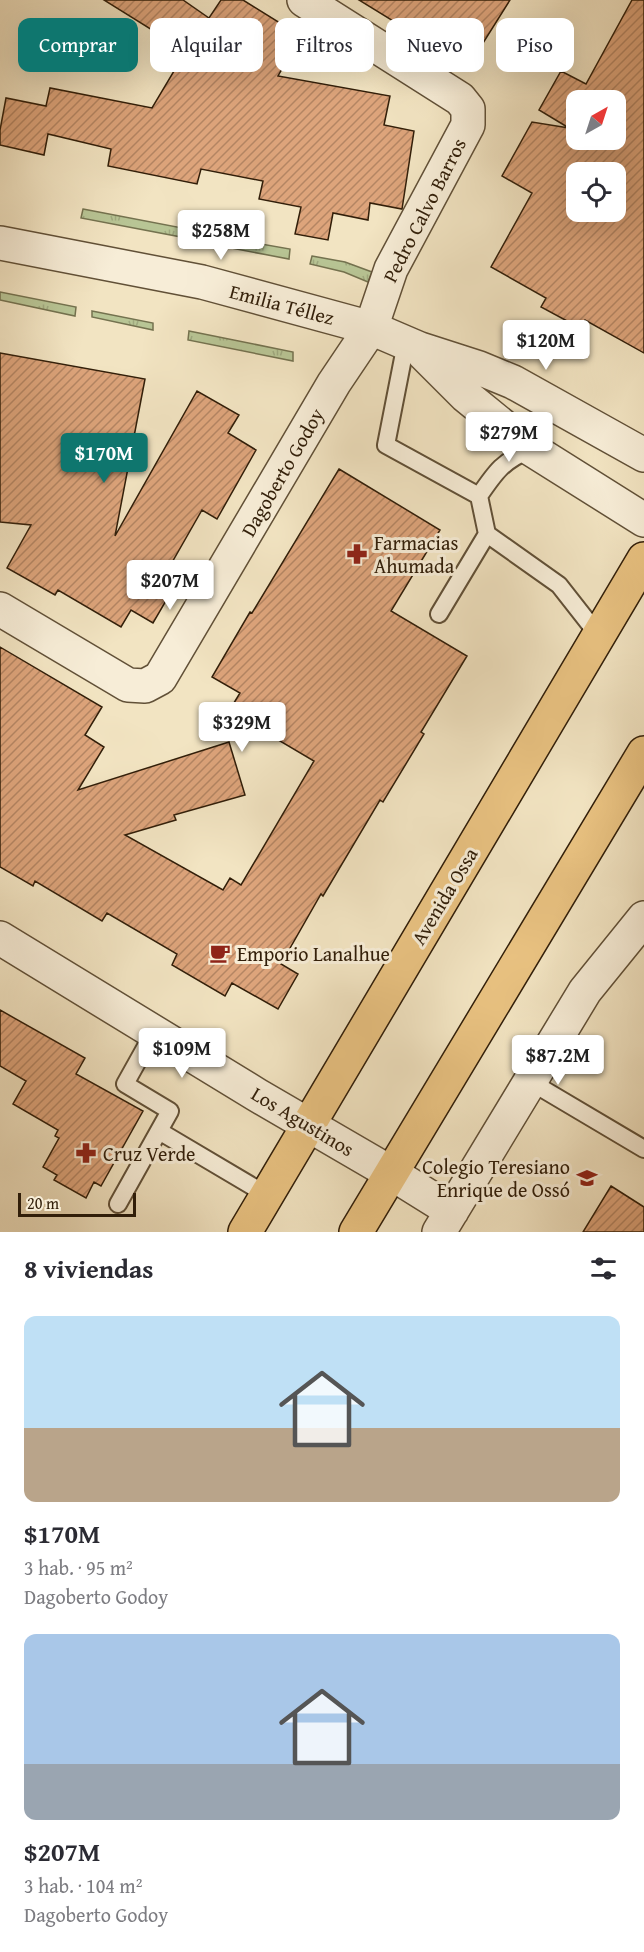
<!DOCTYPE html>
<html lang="es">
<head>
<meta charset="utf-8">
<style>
  :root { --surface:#fff; --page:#f2f2f3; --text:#2b2b33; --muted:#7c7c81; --accent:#0f766e }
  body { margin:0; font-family:"Gentium Book Plus",serif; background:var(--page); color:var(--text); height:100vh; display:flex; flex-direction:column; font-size:22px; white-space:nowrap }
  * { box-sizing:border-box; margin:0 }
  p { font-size:20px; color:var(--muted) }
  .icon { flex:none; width:33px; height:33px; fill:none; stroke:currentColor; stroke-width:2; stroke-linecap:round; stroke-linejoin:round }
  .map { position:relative; height:1232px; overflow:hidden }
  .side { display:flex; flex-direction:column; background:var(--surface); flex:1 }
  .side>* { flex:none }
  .hud { position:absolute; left:18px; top:18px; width:609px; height:54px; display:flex; gap:12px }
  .needle { width:39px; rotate:39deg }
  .controls { position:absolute; left:566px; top:90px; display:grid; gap:12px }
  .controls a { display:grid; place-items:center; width:60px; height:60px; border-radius:12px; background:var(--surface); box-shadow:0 6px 24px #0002; font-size:30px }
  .scale { position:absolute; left:18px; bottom:15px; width:118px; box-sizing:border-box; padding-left:6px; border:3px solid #311e09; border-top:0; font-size:16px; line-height:21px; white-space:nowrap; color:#311e09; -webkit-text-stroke:4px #f7edd7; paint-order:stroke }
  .price { position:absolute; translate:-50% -51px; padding:0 14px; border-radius:6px; background:#fff; color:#222; font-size:20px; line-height:39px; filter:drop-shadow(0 2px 3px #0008) }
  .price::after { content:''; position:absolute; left:50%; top:36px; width:18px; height:14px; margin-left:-9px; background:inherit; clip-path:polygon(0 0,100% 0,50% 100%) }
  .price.active { background:var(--accent); color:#fff }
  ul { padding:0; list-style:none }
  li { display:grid; align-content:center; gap:12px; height:318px; padding:0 24px }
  li span { display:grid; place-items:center; height:186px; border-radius:12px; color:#555 }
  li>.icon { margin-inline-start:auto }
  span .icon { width:108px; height:108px; fill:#fffc; stroke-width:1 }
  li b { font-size:26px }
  h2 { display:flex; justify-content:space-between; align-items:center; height:72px; padding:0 24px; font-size:26px }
  .pill { padding:0 21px; border-radius:12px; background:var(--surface); box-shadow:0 6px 24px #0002; font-size:21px; line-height:54px }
  .pill.active { background:var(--accent); color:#fff }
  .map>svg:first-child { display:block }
</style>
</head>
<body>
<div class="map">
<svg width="644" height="1232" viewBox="0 0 644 1232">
  <defs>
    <pattern id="grass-tufts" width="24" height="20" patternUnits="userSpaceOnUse" patternTransform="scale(1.5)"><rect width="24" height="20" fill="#b8c595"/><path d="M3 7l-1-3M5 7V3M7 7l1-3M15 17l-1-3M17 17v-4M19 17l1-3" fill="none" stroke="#9fa97f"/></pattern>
    <pattern id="building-hatch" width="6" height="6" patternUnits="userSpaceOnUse" patternTransform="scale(1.5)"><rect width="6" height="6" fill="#dda47b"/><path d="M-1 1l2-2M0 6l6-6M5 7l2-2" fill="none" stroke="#b48563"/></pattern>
  </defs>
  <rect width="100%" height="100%" fill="#f2e4c2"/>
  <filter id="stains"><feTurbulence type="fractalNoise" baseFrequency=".00333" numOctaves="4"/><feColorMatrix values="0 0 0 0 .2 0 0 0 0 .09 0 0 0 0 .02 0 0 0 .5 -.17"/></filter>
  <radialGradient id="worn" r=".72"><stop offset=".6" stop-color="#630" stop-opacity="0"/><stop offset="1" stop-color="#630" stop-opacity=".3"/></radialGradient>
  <path fill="url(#grass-tufts)" stroke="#74724f" stroke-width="1.5" d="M83,209L198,231L197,240L81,218Z
    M233,239L290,249L289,259L231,248Z
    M312,256L345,262L372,272L368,282L344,272L310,264Z
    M0,292L76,307L75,316L0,300Z
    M92,311L153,323V330L92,317Z
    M189,331L293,352V361L188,340Z"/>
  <path fill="url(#building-hatch)" stroke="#311e09" stroke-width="1.5" fill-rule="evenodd" d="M104,0H183L209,18L221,0H243L301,36L278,76L390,96L384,125L414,131L402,209L370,203L368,220L333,213L328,240L295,234L301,207L259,199L263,181L201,169L197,184L108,166L111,149L48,134L44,155L0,145V130L6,98L46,106L50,88L152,108L186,51Z
    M359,0H510L468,67Z
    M632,0H644V353L585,320L580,328L541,307L546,298L491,267L532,193L502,176L532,122L569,128L539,110L561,71L586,84ZM576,100H615V140H576ZM576,172H615V212H576Z
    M0,353L145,379L115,536L197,391L239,415L228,433L256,450L217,519L202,510L162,580L174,587L153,623L131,610L121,627L58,590L55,595L7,568L31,525L0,522Z
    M339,469L440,530L391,611L467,656L421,732L424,734L383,802L380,800L323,896L321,894L281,964L298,974L278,1009L232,983L225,996L172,965L177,954L107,913L102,921L35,881L33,886L0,867V647L102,707L85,735L104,747L78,790L229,742L245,795L174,815L176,820L125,835L223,890L230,878L241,885L314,761L229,711L240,693L212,677L250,612L252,613Z
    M0,1010L85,1058L76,1074L143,1111L101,1186L94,1182L86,1198L54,1180L57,1175L43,1167L59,1138L55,1136L58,1130L13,1104L26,1081L0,1066Z
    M611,1186L644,1207V1232H583Z"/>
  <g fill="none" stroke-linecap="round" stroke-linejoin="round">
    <g stroke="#615037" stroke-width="20">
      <path id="service" d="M406,343L386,445L479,496L487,534L559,585L599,636
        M479,496C496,471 503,461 531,449
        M439,614L487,534
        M531,1082L644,1149
        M159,1131L267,1195
        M118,1204L170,1111L125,1084L154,1032"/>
    </g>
    <g stroke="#615037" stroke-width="36">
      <path id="minor" d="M0,609L128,685L145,686L160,678L334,383L371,328L391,269L468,125V109L460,99L304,0
        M391,1173L452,1211
        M439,1232L585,991L644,918"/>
    </g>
    <g stroke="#615037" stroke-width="36">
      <path id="tertiary" d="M0,243L202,282L371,328L420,349L479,368L513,382L644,455
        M423,353L466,396L531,449L644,520
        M0,938L257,1095L391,1173"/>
    </g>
    <g stroke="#311e09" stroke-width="36">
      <path id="primary" d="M245,1232L644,559
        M356,1232L644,753"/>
    </g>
    <use href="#service" stroke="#f7edd7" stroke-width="16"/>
    <use href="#minor" stroke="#f7edd7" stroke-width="33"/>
    <use href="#tertiary" stroke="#f7edd7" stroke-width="33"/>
    <use href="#primary" stroke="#e9c281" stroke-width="33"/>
  </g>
  <defs>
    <g id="pharmacy-bare" transform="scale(1.62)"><path d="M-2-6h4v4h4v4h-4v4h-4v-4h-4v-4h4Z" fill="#8f2418" stroke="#f7edd7" stroke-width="2.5" paint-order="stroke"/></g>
    <g id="cafe-bare" transform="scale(1.62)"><path d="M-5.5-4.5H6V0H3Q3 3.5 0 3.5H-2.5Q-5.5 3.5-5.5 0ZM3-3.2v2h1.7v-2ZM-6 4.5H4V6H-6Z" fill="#8f2418" stroke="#f7edd7" stroke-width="2.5" paint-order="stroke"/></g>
    <g id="school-bare" transform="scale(1.62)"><path d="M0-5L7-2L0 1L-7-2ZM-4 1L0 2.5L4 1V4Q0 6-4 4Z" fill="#8f2418" stroke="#f7edd7" stroke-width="2.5" paint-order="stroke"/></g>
  </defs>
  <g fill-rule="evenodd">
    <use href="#pharmacy-bare" x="357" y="554"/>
    <use href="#cafe-bare" x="220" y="953"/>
    <use href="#pharmacy-bare" x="86" y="1153"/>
    <use href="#school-bare" x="587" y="1178"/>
  </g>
  <g text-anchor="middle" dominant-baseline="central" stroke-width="6" stroke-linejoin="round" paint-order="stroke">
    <g font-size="20" fill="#311e09" stroke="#f7edd7">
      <text transform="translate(424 210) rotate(-63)">Pedro Calvo Barros</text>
      <text transform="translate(282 304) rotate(15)">Emilia Téllez</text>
      <text transform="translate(282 472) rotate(-60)">Dagoberto Godoy</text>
      <text transform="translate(444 896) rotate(-59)">Avenida Ossa</text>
      <text transform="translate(303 1121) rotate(31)">Los Agustinos</text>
    </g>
    <g font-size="20" fill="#311e09" stroke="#f7edd7" text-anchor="start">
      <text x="374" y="542">Farmacias<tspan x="374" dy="23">Ahumada</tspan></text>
      <text x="237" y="953">Emporio Lanalhue</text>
      <text x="103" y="1153">Cruz Verde</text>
      <text x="570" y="1166" text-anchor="end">Colegio Teresiano<tspan x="570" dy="23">Enrique de Ossó</tspan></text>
    </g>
  </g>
  <rect width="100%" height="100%" filter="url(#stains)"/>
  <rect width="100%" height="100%" fill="url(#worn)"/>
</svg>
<div class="controls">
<a><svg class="needle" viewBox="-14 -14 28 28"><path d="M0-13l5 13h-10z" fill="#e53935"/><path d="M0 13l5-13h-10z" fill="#7c7c81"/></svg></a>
<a><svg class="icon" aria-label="locate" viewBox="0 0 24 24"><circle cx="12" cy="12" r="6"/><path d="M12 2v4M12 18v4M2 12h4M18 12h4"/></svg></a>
</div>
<div class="scale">20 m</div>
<b class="price" style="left:221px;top:261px">$258M</b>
<b class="price" style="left:546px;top:371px">$120M</b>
<b class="price" style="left:509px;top:463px">$279M</b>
<b class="price active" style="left:104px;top:484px">$170M</b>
<b class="price" style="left:170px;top:611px">$207M</b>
<b class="price" style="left:242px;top:753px">$329M</b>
<b class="price" style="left:182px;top:1079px">$109M</b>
<b class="price" style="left:558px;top:1086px">$87.2M</b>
<div class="hud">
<a class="pill active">Comprar</a>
<a class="pill">Alquilar</a>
<a class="pill">Filtros</a>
<a class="pill">Nuevo</a>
<a class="pill">Piso</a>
</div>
</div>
<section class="side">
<h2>8 viviendas<svg class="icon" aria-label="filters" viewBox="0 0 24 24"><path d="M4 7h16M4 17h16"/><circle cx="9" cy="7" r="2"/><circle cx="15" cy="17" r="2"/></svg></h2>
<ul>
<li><span style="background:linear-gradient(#bfe0f5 60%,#b9a48a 0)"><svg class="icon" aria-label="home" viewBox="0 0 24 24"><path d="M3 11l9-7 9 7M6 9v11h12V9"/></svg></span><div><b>$170M</b><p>3 hab. · 95 m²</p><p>Dagoberto Godoy</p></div></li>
<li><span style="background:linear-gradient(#a9c7e8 70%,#9aa5b1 0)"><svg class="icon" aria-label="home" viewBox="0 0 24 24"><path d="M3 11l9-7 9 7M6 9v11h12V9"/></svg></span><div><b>$207M</b><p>3 hab. · 104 m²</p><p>Dagoberto Godoy</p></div></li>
</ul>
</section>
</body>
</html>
